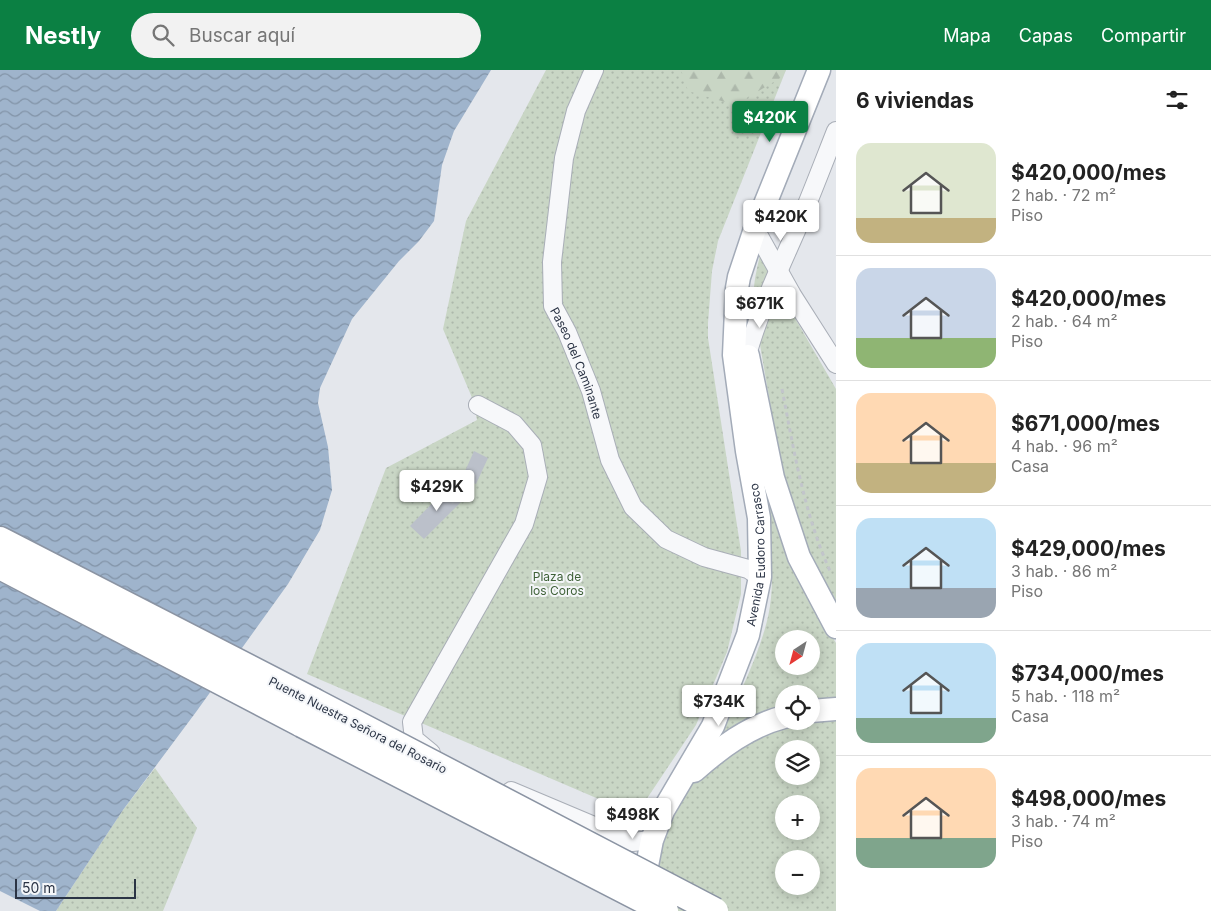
<!DOCTYPE html>
<html lang="es">
<head>
<meta charset="utf-8">
<style>
  :root { --surface:#fff; --page:#f2f2f2; --text:#222; --muted:#767676; --line:#e0e0e0; --accent:#0b8043 }
  body { margin:0; font-family:Inter,sans-serif; background:var(--page); color:var(--text); height:100vh; display:flex; flex-direction:column; font-size:19px; white-space:nowrap }
  * { box-sizing:border-box; margin:0 }
  p { font-size:16px; color:var(--muted) }
  .icon { flex:none; width:28px; height:28px; fill:none; stroke:currentColor; stroke-width:2; stroke-linecap:round; stroke-linejoin:round }
  .map { position:relative; flex:1; overflow:hidden }
  .details { display:flex; flex-direction:column; background:var(--surface); width:375px }
  .details>* { flex:none }
  .needle { width:32px; rotate:216deg }
  .tools { position:absolute; left:775px; top:560px; display:grid; gap:10px }
  .tools a { display:grid; place-items:center; width:45px; height:45px; border-radius:50%; background:var(--surface); box-shadow:0 2px 12px #0003; font-size:25px }
  .scale { position:absolute; left:15px; bottom:12px; width:121px; box-sizing:border-box; padding-left:5px; border:2px solid #2b3445; border-top:0; font-size:14px; line-height:18px; white-space:nowrap; color:#2b3445; -webkit-text-stroke:4px #f4f6f9; paint-order:stroke }
  .price { position:absolute; translate:-50% -42px; padding:0 11px; border-radius:5px; background:#fff; color:#222; font-size:16px; line-height:32px; filter:drop-shadow(0 1px 2px #0008) }
  .price::after { content:''; position:absolute; left:50%; top:30px; width:15px; height:11px; margin-left:-8px; background:inherit; clip-path:polygon(0 0,100% 0,50% 100%) }
  .price.selected { background:var(--accent); color:#fff }
  ul { padding:0; list-style:none }
  li { display:flex; align-items:center; gap:15px; height:125px; padding:0 20px }
  li+li { border-top:1px solid var(--line) }
  li span { display:grid; place-items:center; flex:none; width:140px; height:100px; border-radius:15px; color:#555 }
  li>.icon { margin-inline-start:auto }
  span .icon { width:60px; height:60px; fill:#fffc; stroke-width:1 }
  li b { font-size:21px }
  h2 { display:flex; justify-content:space-between; align-items:center; height:60px; padding:0 20px; font-size:21px }
  header { display:flex; align-items:center; gap:30px; box-sizing:border-box; height:70px; padding:0 25px; background:var(--accent); color:#fff }
  header strong { font-size:24px }
  nav { display:flex; gap:28px; margin-inline-start:auto; font-size:18px }
  .search { width:350px; height:45px; background:var(--page); display:flex; align-items:center; gap:12px; box-sizing:border-box; padding:0 18px; border-radius:28px; color:var(--muted); font-size:19px }
  main { display:flex; flex:1; min-height:0 }
  .map>svg:first-child { display:block }
</style>
</head>
<body>
<header>
<strong>Nestly</strong>
<div class="search"><svg class="icon" aria-label="search" viewBox="0 0 24 24"><circle cx="10" cy="10" r="6"/><path d="M15 15l6 6"/></svg>Buscar aquí</div>
<nav><a>Mapa</a><a>Capas</a><a>Compartir</a></nav>
</header>
<main>
<div class="map">
<svg width="836" height="841" viewBox="0 0 836 841">
  <defs>
    <pattern id="grass-dots" width="8" height="8" patternUnits="userSpaceOnUse" patternTransform="scale(1.25)"><rect width="8" height="8" fill="#c9d6c5"/><path d="M2 2h.1M6 6h.1" fill="none" stroke="#adb8ab" stroke-width="1.8" stroke-linecap="round"/></pattern>
    <pattern id="forest-firs" width="22" height="20" patternUnits="userSpaceOnUse" patternTransform="scale(1.25)"><rect width="22" height="20" fill="#c9d6c5"/><path d="M5 1l3.5 6h-7zM16 11l3.5 6h-7z" fill="#adb8ab"/></pattern>
    <pattern id="water-waves" width="16" height="10" patternUnits="userSpaceOnUse" patternTransform="scale(1.25)"><rect width="16" height="10" fill="#9fb4cc"/><path d="M0 5q4-4 8 0t8 0" fill="none" stroke="#8293a7"/></pattern>
  </defs>
  <rect width="100%" height="100%" fill="#e4e7ec"/>
  <path fill="url(#grass-dots)" fill-rule="evenodd" d="M546,0H786L718,171L712,201L708,253V268L741,481V524L727,582L696,655L636,745L307,604L386,398L477,350L473,330L443,259L466,151Z
    M760,185L770,204L755,241C751,222 756,203 760,185Z
    M774,217L781,224L836,319V532L806,477L784,414L759,269Z
    M757,393L768,425L778,462L793,496L811,533L836,573V627L811,630V624H784V636L750,647L720,667C737,628 764,577 770,536C777,487 765,440 757,393ZM784,569H811V596H784Z
    M836,639V841H645V806L679,714L784,651H811ZM784,679H811V706H784ZM784,734H811V761H784ZM784,789H811V816H784Z
    M155,698L197,758L163,841H56L123,740Z"/>
  <path fill="url(#forest-firs)" d="M681,0H786L782,7L735,35L688,21Z"/>
  <path fill="url(#water-waves)" d="M0,0H491L454,61L442,95L434,151L419,171L399,191L352,249L320,318L318,333L328,377L332,420L320,460L288,514L196,642L123,740L56,841H0Z"/>
  <path fill="#e4e7ec" d="M0,821L40,841H0Z"/>
  <path fill="#bbc0ca" d="M474,381L488,388L476,414L462,408Z
    M450,415L464,429L424,469L410,456Z"/>
  <g fill="none" stroke-linecap="round" stroke-linejoin="round">
    <g stroke="#a9aeb7" stroke-width="20">
      <g id="minor">
        <path id="s1" d="M594,0L576,41L564,88L552,192L553,236L567,262L591,321L610,390L633,437L666,469L704,487L748,499L760,507"/>
        <path d="M755,159L792,225L836,294"/>
        <path d="M747,285C759,242 778,202 796,161C810,128 823,94 836,61"/>
        <path d="M431,683L414,669L412,652L524,454L538,407L532,375L514,354L478,335"/>
        <path d="M511,721L632,772L652,770"/>
      </g>
    </g>
    <g stroke="#a3abb8" stroke-width="25">
      <g id="major">
        <path d="M748,286L773,408L799,487L836,557"/>
        <path d="M811,641L836,639"/>
        <path d="M694,701C720,678 749,656 784,647"/>
        <path id="s2" d="M645,820V806L652,770L663,741L713,656L748,565L760,507L759,448L747,381L734,285L737,218L739,207L755,159L819,0"/>
      </g>
    </g>
    <g stroke="#8b94a3" stroke-width="29">
      <path id="highway" d="M0,470L313,631
        M0,496L302,654"/>
    </g>
    <path stroke="#c2c5cb" stroke-width="3" stroke-dasharray="4 4" stroke-linecap="butt" d="M782,319C794,381 804,443 830,501"/>
    <use href="#minor" stroke="#f7f8fa" stroke-width="18"/>
    <use href="#major" stroke="#fff" stroke-width="22"/>
    <use href="#highway" stroke="#fff" stroke-width="26"/>
    <g stroke="#8b94a3" stroke-width="29" stroke-linecap="butt">
      <path id="highway-bridge" d="M313,631L715,841
        M302,654L665,841"/>
    </g>
    <use href="#highway-bridge" stroke="#fff" stroke-width="26"/>
  </g>
  <g text-anchor="middle" dominant-baseline="central" stroke-width="4" stroke-linejoin="round" paint-order="stroke">
    <g font-size="12" fill="#2b3445" stroke="#f4f6f9">
      <text stroke="none"><textPath href="#s1" startOffset="304">Paseo del Caminante</textPath></text>
      <text stroke="none"><textPath href="#s2" startOffset="359">Avenida Eudoro Carrasco</textPath></text>
      <text transform="translate(358 655) rotate(27)">Puente Nuestra Señora del Rosario</text>
    </g>
    <g font-size="12" fill="#3f6138" stroke="#f4f6f9">
      <text x="557" y="506">Plaza de<tspan x="557" dy="14">los Coros</tspan></text>
    </g>
  </g>
</svg>
<div class="tools">
<a><svg class="needle" viewBox="-14 -14 28 28"><path d="M0-13l5 13h-10z" fill="#e53935"/><path d="M0 13l5-13h-10z" fill="#767676"/></svg></a>
<a><svg class="icon" aria-label="locate" viewBox="0 0 24 24"><circle cx="12" cy="12" r="6"/><path d="M12 2v4M12 18v4M2 12h4M18 12h4"/></svg></a>
<a><svg class="icon" aria-label="layers" viewBox="0 0 24 24"><path d="M12 4l9 5-9 5-9-5zM3 14l9 5 9-5"/></svg></a>
<a>+</a>
<a>−</a>
</div>
<div class="scale">50 m</div>
<b class="price selected" style="left:770px;top:73px">$420K</b>
<b class="price" style="left:781px;top:172px">$420K</b>
<b class="price" style="left:760px;top:259px">$671K</b>
<b class="price" style="left:437px;top:442px">$429K</b>
<b class="price" style="left:719px;top:657px">$734K</b>
<b class="price" style="left:633px;top:770px">$498K</b>
</div>
<section class="details">
<h2>6 viviendas<svg class="icon" aria-label="filters" viewBox="0 0 24 24"><path d="M4 7h16M4 17h16"/><circle cx="9" cy="7" r="2"/><circle cx="15" cy="17" r="2"/></svg></h2>
<ul>
<li><span style="background:linear-gradient(#dfe7d0 75%,#c2b280 0)"><svg class="icon" aria-label="home" viewBox="0 0 24 24"><path d="M3 11l9-7 9 7M6 9v11h12V9"/></svg></span><div><b>$420,000/mes</b><p>2 hab. · 72 m²</p><p>Piso</p></div></li>
<li><span style="background:linear-gradient(#c9d6e8 70%,#8fb573 0)"><svg class="icon" aria-label="home" viewBox="0 0 24 24"><path d="M3 11l9-7 9 7M6 9v11h12V9"/></svg></span><div><b>$420,000/mes</b><p>2 hab. · 64 m²</p><p>Piso</p></div></li>
<li><span style="background:linear-gradient(#ffd9b3 70%,#c2b280 0)"><svg class="icon" aria-label="home" viewBox="0 0 24 24"><path d="M3 11l9-7 9 7M6 9v11h12V9"/></svg></span><div><b>$671,000/mes</b><p>4 hab. · 96 m²</p><p>Casa</p></div></li>
<li><span style="background:linear-gradient(#bfe0f5 70%,#9aa5b1 0)"><svg class="icon" aria-label="home" viewBox="0 0 24 24"><path d="M3 11l9-7 9 7M6 9v11h12V9"/></svg></span><div><b>$429,000/mes</b><p>3 hab. · 86 m²</p><p>Piso</p></div></li>
<li><span style="background:linear-gradient(#bfe0f5 75%,#7fa58c 0)"><svg class="icon" aria-label="home" viewBox="0 0 24 24"><path d="M3 11l9-7 9 7M6 9v11h12V9"/></svg></span><div><b>$734,000/mes</b><p>5 hab. · 118 m²</p><p>Casa</p></div></li>
<li><span style="background:linear-gradient(#ffd9b3 70%,#7fa58c 0)"><svg class="icon" aria-label="home" viewBox="0 0 24 24"><path d="M3 11l9-7 9 7M6 9v11h12V9"/></svg></span><div><b>$498,000/mes</b><p>3 hab. · 74 m²</p><p>Piso</p></div></li>
</ul>
</section>
</main>
</body>
</html>
